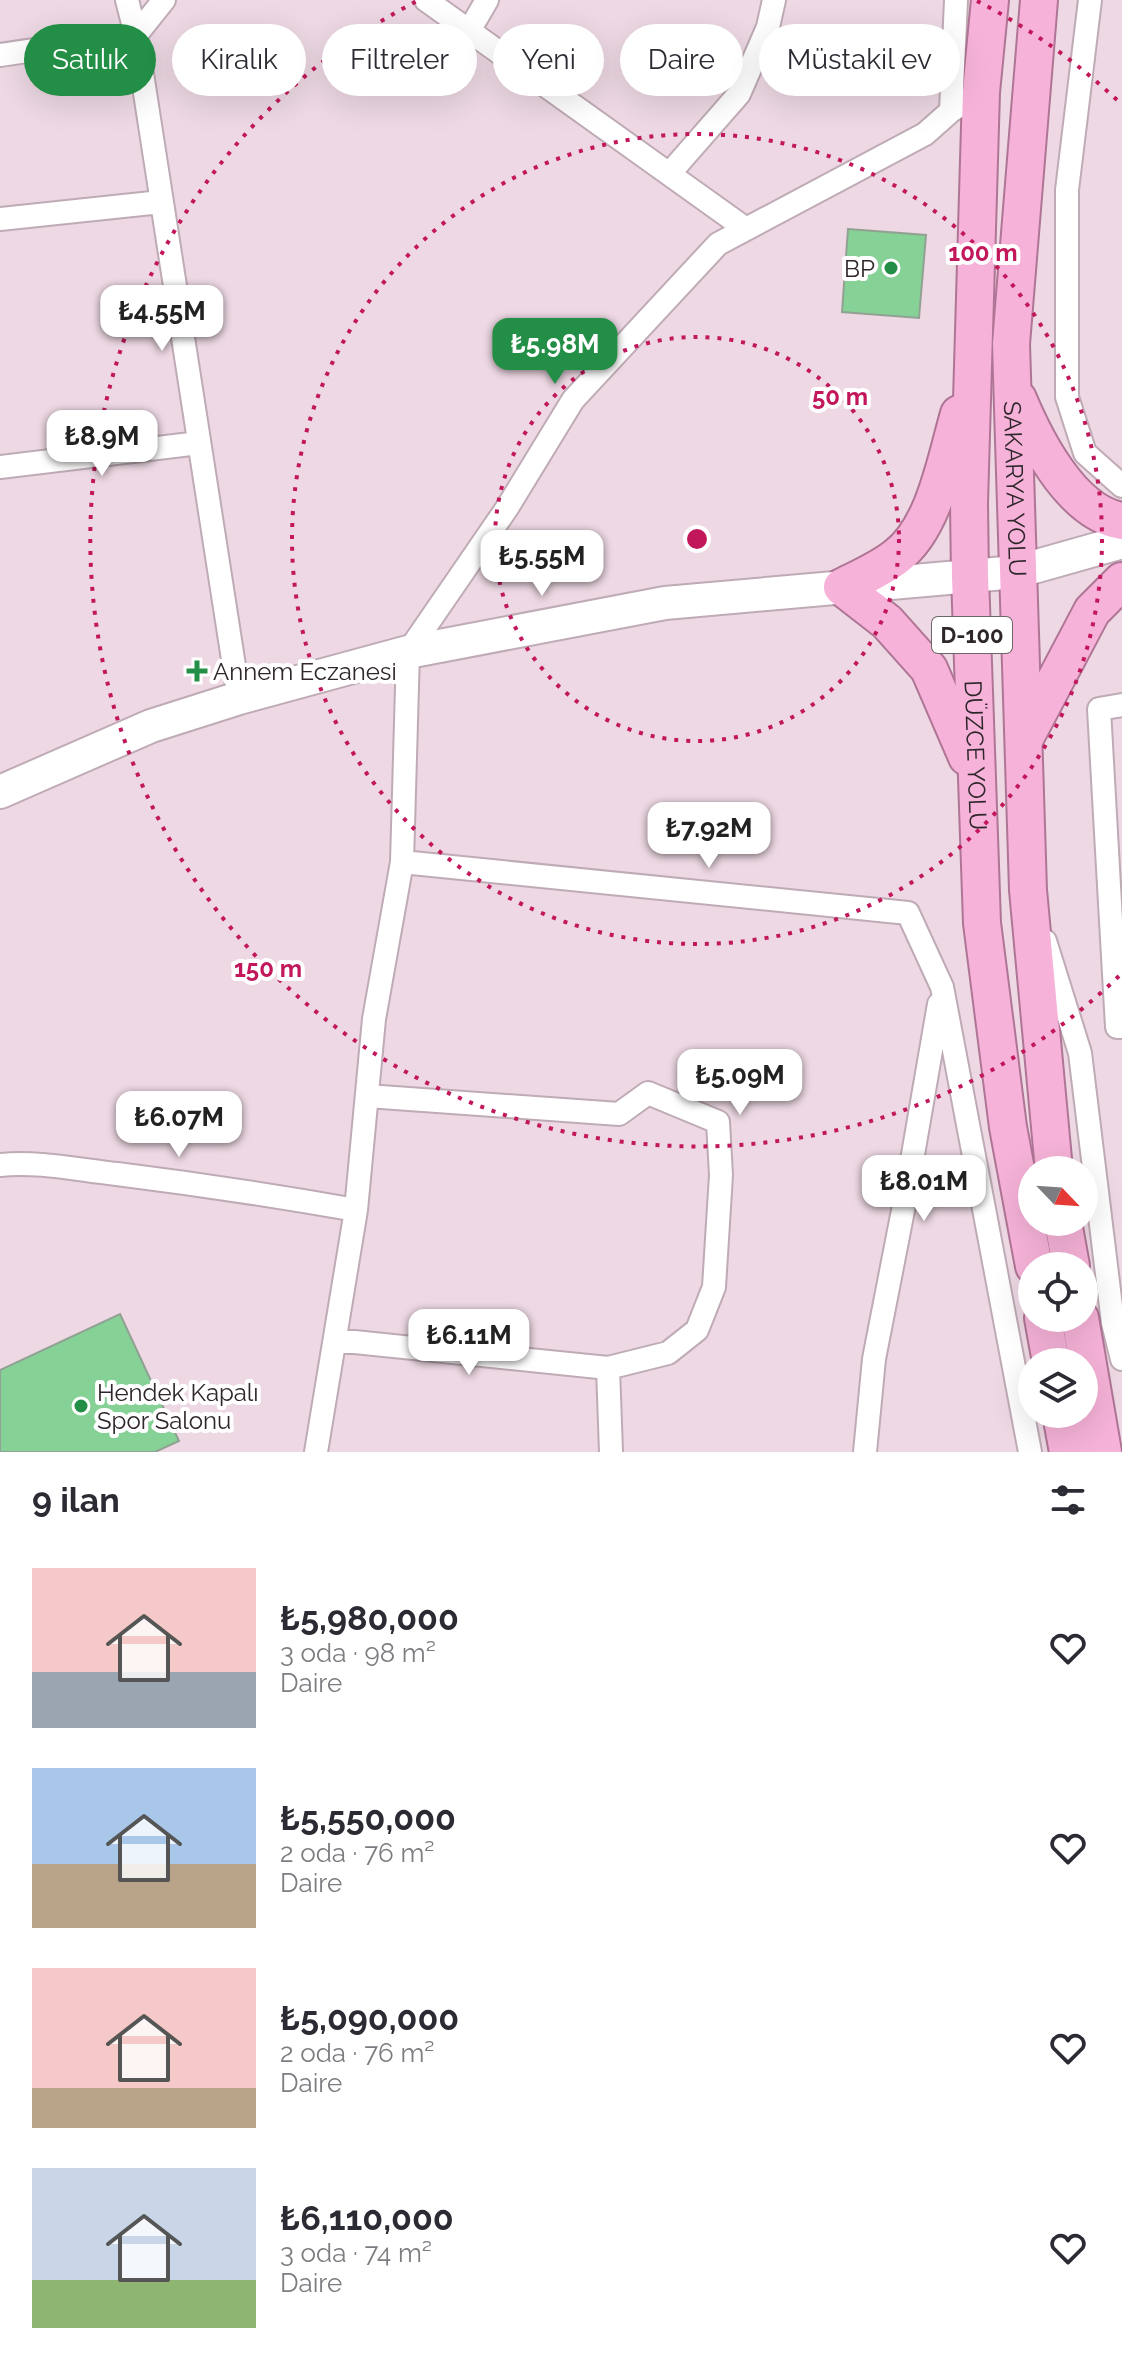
<!DOCTYPE html>
<html lang="tr">
<head>
<meta charset="utf-8">
<style>
  :root { --surface:#fff; --page:#f2f2f3; --text:#2b2b33; --muted:#7c7c81; --accent:#238e46 }
  body { margin:0; font-family:Raleway,sans-serif; background:var(--page); color:var(--text); height:100vh; display:flex; flex-direction:column; font-size:30px; white-space:nowrap }
  * { box-sizing:border-box; margin:0 }
  p { font-size:26px; color:var(--muted) }
  .icon { flex:none; width:44px; height:44px; fill:none; stroke:currentColor; stroke-width:2; stroke-linecap:round; stroke-linejoin:round }
  .map { position:relative; height:1452px; overflow:hidden }
  .side { display:flex; flex-direction:column; background:var(--surface); flex:1 }
  .side>* { flex:none }
  .banner { position:absolute; left:24px; top:24px; width:1074px; height:72px; display:flex; gap:16px }
  .needle { width:52px; rotate:115deg }
  .tools { position:absolute; left:1018px; top:1156px; display:grid; gap:16px }
  .tools a { display:grid; place-items:center; width:80px; height:80px; border-radius:50%; background:var(--surface); box-shadow:0 8px 32px #0002; font-size:40px }
  .price { position:absolute; translate:-50% -68px; padding:0 18px; border-radius:16px; background:#fff; color:#222; font-size:26px; line-height:52px; filter:drop-shadow(0 2px 4px #0008) }
  .price::after { content:''; position:absolute; left:50%; top:48px; width:24px; height:18px; margin-left:-12px; background:inherit; clip-path:polygon(0 0,100% 0,50% 100%) }
  .price.current { background:var(--accent); color:#fff }
  ul { padding:0; list-style:none }
  li { display:flex; align-items:center; gap:24px; height:200px; padding:0 32px }
  li span { display:grid; place-items:center; flex:none; width:224px; height:160px; border-radius:0px; color:#555 }
  li>.icon { margin-inline-start:auto }
  span .icon { width:96px; height:96px; fill:#fffc; stroke-width:1 }
  li b { font-size:34px }
  h2 { display:flex; justify-content:space-between; align-items:center; height:96px; padding:0 32px; font-size:34px }
  .tag { padding:0 28px; border-radius:36px; background:var(--surface); box-shadow:0 8px 32px #0002; font-size:28px; line-height:72px }
  .tag.current { background:var(--accent); color:#fff }
  .map>svg:first-child { display:block }
</style>
</head>
<body>
<div class="map">
<svg width="1122" height="1452" viewBox="0 0 1122 1452">
  <rect width="100%" height="100%" fill="#edd8e3"/>
  <path fill="#86d195" stroke="#91a193" stroke-width="2" d="M848,229L926,235L919,318L842,312Z
    M120,1314L179,1441L155,1452H0V1370Z"/>
  <g fill="none" stroke-linecap="round" stroke-linejoin="round">
    <g stroke="#bfabb5" stroke-width="26">
      <path id="minor" d="M127,0L136,35L239,698
        M426,0L746,229
        M1090,0L1067,190V397L1085,453L1122,486
        M469,31L487,0
        M0,55L136,35L164,0
        M951,111L956,0
        M669,174L739,94L768,27L774,0
        M0,219L161,202
        M0,467L199,443
        M1122,705L1099,709L1117,1027H1122
        M402,862L908,913L942,987L1030,1452
        M1045,941L1080,1053L1113,1323L1122,1359
        M367,1096L619,1114L648,1093L718,1122L721,1175L714,1287L697,1330L668,1353L608,1368L611,1452
        M0,1165C39,1161 78,1170 117,1174C197,1184 276,1196 356,1210
        M335,1340L608,1368
        M316,1452L356,1210L374,1019L402,862L408,652L507,508L573,400L718,244L925,134L951,111L981,92
        M865,1452L874,1359L906,1195L939,1004"/>
    </g>
    <g stroke="#bfabb5" stroke-width="36">
      <path id="secondary" d="M0,792L151,726L239,698L408,652L665,603L1016,572L1122,542"/>
    </g>
    <g stroke="#af7595" stroke-width="40">
      <g id="trunk">
        <path id="s1" d="M990,0L981,92L969,503L970,576L982,923L1008,1127L1034,1266"/>
        <path id="s2" d="M1039,0L1011,344L1028,890L1054,1170"/>
        <path d="M1018,399C1036,442 1072,513 1122,521"/>
        <path d="M959,414C946,458 935,527 897,556C881,569 860,578 842,587L887,622L929,669L967,757"/>
        <path d="M1025,738L1092,611L1122,581"/>
        <path d="M1063,1222L1071,1266"/>
        <path d="M1043,1318L1051,1362"/>
        <path d="M1080,1318L1103,1452"/>
        <path d="M1061,1414L1068,1452"/>
      </g>
    </g>
    <use href="#minor" stroke="#fff" stroke-width="22"/>
    <use href="#secondary" stroke="#fff" stroke-width="32"/>
    <use href="#trunk" stroke="#f6b2d8" stroke-width="36"/>
  </g>
  <g fill="none" stroke="#c2185b" stroke-width="4" stroke-dasharray="4 8">
    <circle cx="697" cy="539" r="202"/>
    <circle cx="697" cy="539" r="405"/>
    <path d="M1119 976A607 607 0 1 1 417 1M977 1A607 607 0 0 1 1119 102"/>
  </g>
  <g fill="#238e46" stroke="#fff" stroke-width="3">
    <circle cx="891" cy="268" r="8"/>
    <path d="M193 659h8v8h8v8h-8v8h-8v-8h-8v-8h8z"/>
    <circle cx="81" cy="1406" r="8"/>
  </g>
  <g text-anchor="middle" dominant-baseline="central" stroke-width="8" stroke-linejoin="round" paint-order="stroke">
    <rect fill="#fff" stroke="#6d676a" stroke-width="2" x="932" y="617" width="80" height="36" rx="6"/>
    <g font-size="22" font-weight="bold" fill="#2e262a">
      <text x="972" y="635">D-100</text>
    </g>
    <g font-size="24" fill="#2e262a" stroke="#fff" text-anchor="start">
      <text x="875" y="268" text-anchor="end">BP</text>
      <text x="213" y="671">Annem Eczanesi</text>
      <text x="97" y="1392">Hendek Kapalı<tspan x="97" dy="28">Spor Salonu</tspan></text>
    </g>
    <g font-size="24" fill="#2e262a" stroke="#fff">
      <text stroke="none"><textPath href="#s2" startOffset="490">SAKARYA YOLU</textPath></text>
      <text stroke="none"><textPath href="#s1" startOffset="756">DÜZCE YOLU</textPath></text>
    </g>
  </g>
  <circle cx="697" cy="539" r="12" fill="#c2185b" stroke="#fff" stroke-width="4"/>
  <g font-size="24" text-anchor="middle" font-weight="bold" fill="#c2185b" stroke="#fff" stroke-width="8" stroke-linejoin="round" paint-order="stroke">
    <text x="983" y="261">100 m</text>
    <text x="840" y="405">50 m</text>
    <text x="268" y="977">150 m</text>
  </g>
</svg>
<div class="tools">
<a><svg class="needle" viewBox="-14 -14 28 28"><path d="M0-13l5 13h-10z" fill="#e53935"/><path d="M0 13l5-13h-10z" fill="#7c7c81"/></svg></a>
<a><svg class="icon" aria-label="locate" viewBox="0 0 24 24"><circle cx="12" cy="12" r="6"/><path d="M12 2v4M12 18v4M2 12h4M18 12h4"/></svg></a>
<a><svg class="icon" aria-label="layers" viewBox="0 0 24 24"><path d="M12 4l9 5-9 5-9-5zM3 14l9 5 9-5"/></svg></a>
</div>
<b class="price" style="left:162px;top:353px">₺4.55M</b>
<b class="price current" style="left:555px;top:386px">₺5.98M</b>
<b class="price" style="left:102px;top:478px">₺8.9M</b>
<b class="price" style="left:542px;top:598px">₺5.55M</b>
<b class="price" style="left:709px;top:870px">₺7.92M</b>
<b class="price" style="left:740px;top:1117px">₺5.09M</b>
<b class="price" style="left:179px;top:1159px">₺6.07M</b>
<b class="price" style="left:924px;top:1223px">₺8.01M</b>
<b class="price" style="left:469px;top:1377px">₺6.11M</b>
<div class="banner">
<a class="tag current">Satılık</a>
<a class="tag">Kiralık</a>
<a class="tag">Filtreler</a>
<a class="tag">Yeni</a>
<a class="tag">Daire</a>
<a class="tag">Müstakil ev</a>
</div>
</div>
<section class="side">
<h2>9 ilan<svg class="icon" aria-label="filters" viewBox="0 0 24 24"><path d="M4 7h16M4 17h16"/><circle cx="9" cy="7" r="2"/><circle cx="15" cy="17" r="2"/></svg></h2>
<ul>
<li><span style="background:linear-gradient(#f6c9c9 65%,#9aa5b1 0)"><svg class="icon" aria-label="home" viewBox="0 0 24 24"><path d="M3 11l9-7 9 7M6 9v11h12V9"/></svg></span><div><b>₺5,980,000</b><p>3 oda · 98 m²</p><p>Daire</p></div><svg class="icon" aria-label="heart" viewBox="0 0 24 24"><path d="M12 20l-8-8c-3-5 5-10 8-4 3-6 11-1 8 4z"/></svg></li>
<li><span style="background:linear-gradient(#a9c7e8 60%,#b9a48a 0)"><svg class="icon" aria-label="home" viewBox="0 0 24 24"><path d="M3 11l9-7 9 7M6 9v11h12V9"/></svg></span><div><b>₺5,550,000</b><p>2 oda · 76 m²</p><p>Daire</p></div><svg class="icon" aria-label="heart" viewBox="0 0 24 24"><path d="M12 20l-8-8c-3-5 5-10 8-4 3-6 11-1 8 4z"/></svg></li>
<li><span style="background:linear-gradient(#f6c9c9 75%,#b9a48a 0)"><svg class="icon" aria-label="home" viewBox="0 0 24 24"><path d="M3 11l9-7 9 7M6 9v11h12V9"/></svg></span><div><b>₺5,090,000</b><p>2 oda · 76 m²</p><p>Daire</p></div><svg class="icon" aria-label="heart" viewBox="0 0 24 24"><path d="M12 20l-8-8c-3-5 5-10 8-4 3-6 11-1 8 4z"/></svg></li>
<li><span style="background:linear-gradient(#c9d6e8 70%,#8fb573 0)"><svg class="icon" aria-label="home" viewBox="0 0 24 24"><path d="M3 11l9-7 9 7M6 9v11h12V9"/></svg></span><div><b>₺6,110,000</b><p>3 oda · 74 m²</p><p>Daire</p></div><svg class="icon" aria-label="heart" viewBox="0 0 24 24"><path d="M12 20l-8-8c-3-5 5-10 8-4 3-6 11-1 8 4z"/></svg></li>
</ul>
</section>
</body>
</html>
